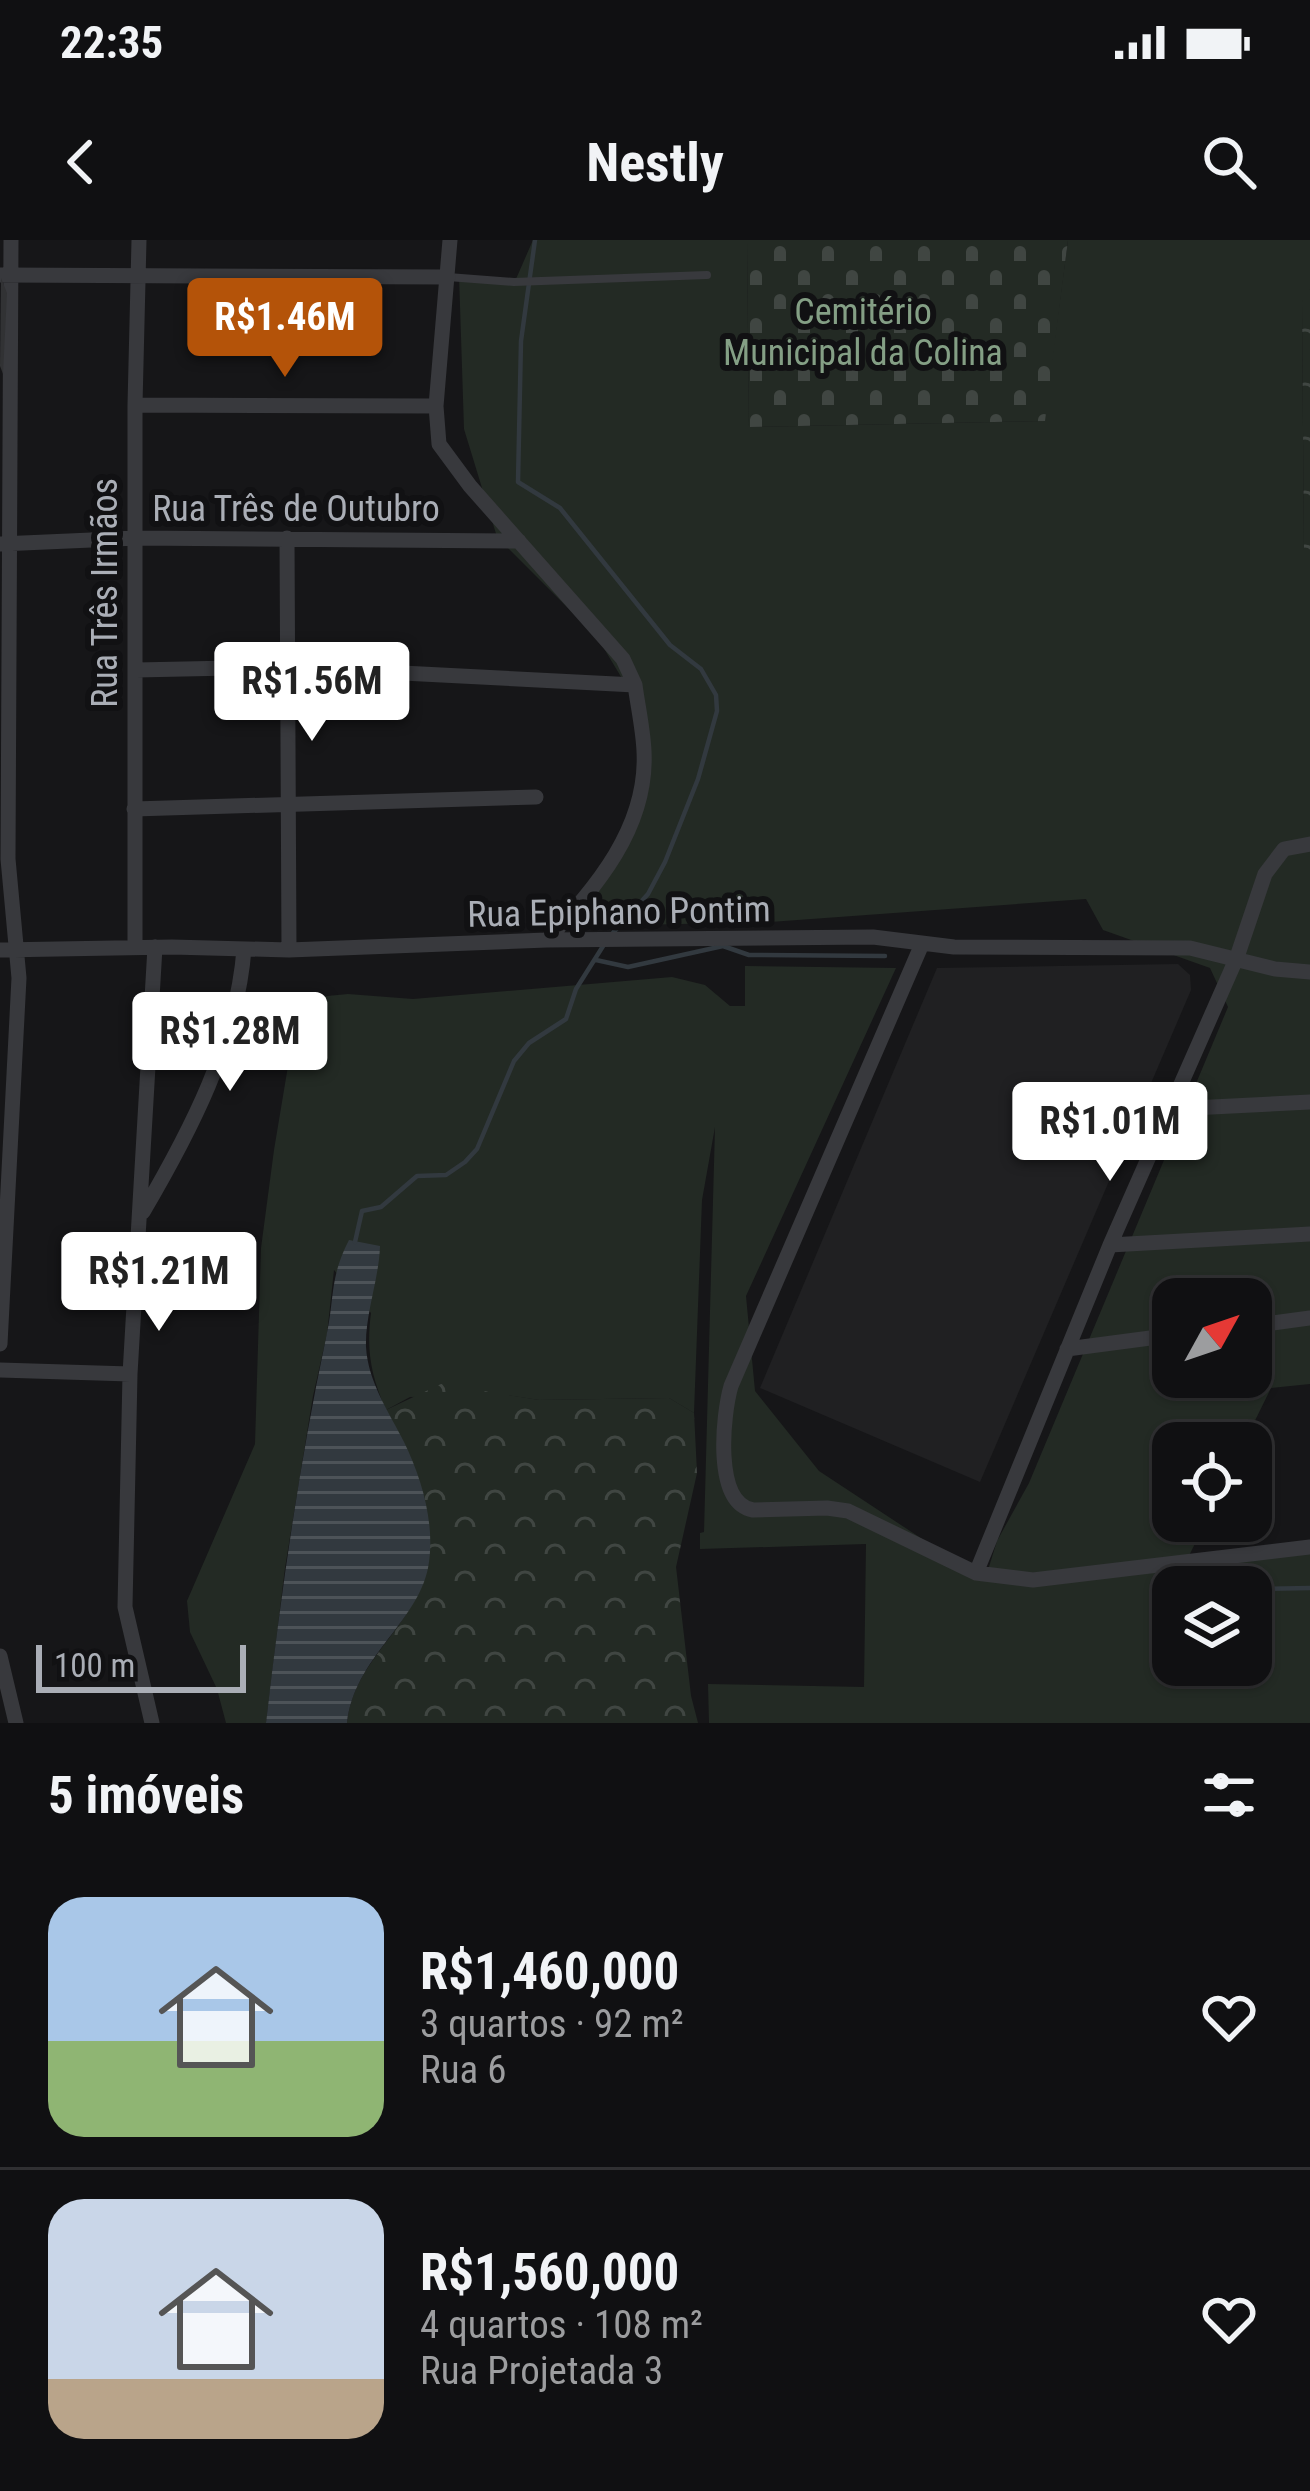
<!DOCTYPE html>
<html lang="pt">
<head>
<meta charset="utf-8">
<style>
  :root { --surface:#101012; --page:#1e1e20; --text:#f1f3f6; --muted:#9c9d9f; --line:#303032; --accent:#b45309 }
  body { margin:0; font-family:"Roboto Condensed",sans-serif; background:var(--page); color:var(--text); height:100vh; display:flex; flex-direction:column; font-size:45px; white-space:nowrap }
  * { box-sizing:border-box; margin:0 }
  p { font-size:39px; color:var(--muted) }
  .icon { flex:none; width:66px; height:66px; fill:none; stroke:currentColor; stroke-width:2; stroke-linecap:round; stroke-linejoin:round }
  .map { position:relative; height:1483px; overflow:hidden }
  .side { display:flex; flex-direction:column; background:var(--surface); flex:1 }
  .side>* { flex:none }
  .needle { width:78px; rotate:50deg }
  .tools { position:absolute; left:1152px; top:1038px; display:grid; gap:24px }
  .tools a { display:grid; place-items:center; width:120px; height:120px; border-radius:24px; background:var(--surface); box-shadow:0 3px 9px #0004,0 0 0 3px var(--line); font-size:60px }
  .scale { position:absolute; left:36px; bottom:30px; width:210px; box-sizing:border-box; padding-left:12px; border:6px solid #aaaeb6; border-top:0; font-size:33px; line-height:42px; white-space:nowrap; color:#aaaeb6; -webkit-text-stroke:9px #111113; paint-order:stroke }
  .price { position:absolute; translate:-50% -102px; padding:0 27px; border-radius:12px; background:#fff; color:#222; font-size:39px; line-height:78px; filter:drop-shadow(0 3px 6px #0008) }
  .price::after { content:''; position:absolute; left:50%; top:72px; width:36px; height:27px; margin-left:-18px; background:inherit; clip-path:polygon(0 0,100% 0,50% 100%) }
  .price.on { background:var(--accent); color:#fff }
  ul { padding:0; list-style:none }
  li { display:flex; align-items:center; gap:36px; height:300px; padding:0 48px }
  li+li { border-top:3px solid var(--line) }
  li span { display:grid; place-items:center; flex:none; width:336px; height:240px; border-radius:36px; color:#555 }
  li>.icon { margin-inline-start:auto }
  span .icon { width:144px; height:144px; fill:#fffc; stroke-width:1 }
  li b { font-size:51px }
  h2 { display:flex; justify-content:space-between; align-items:center; height:144px; padding:0 48px; font-size:51px }
  .status { display:flex; justify-content:space-between; align-items:center; height:84px; padding:0 60px; background:var(--surface); direction:ltr }
  .status svg { height:33px; fill:currentColor }
  header { display:flex; justify-content:space-between; align-items:center; height:156px; padding:0 48px; background:var(--surface); font-size:54px; font-weight:700 }
  .map>svg:first-child { display:block }
</style>
</head>
<body>
<div class="status"><b>22:35</b><svg viewBox="0 0 49 12"><path d="M0 12V9h3v3zM5 12V6h3v6zM10 12V3h3v9zM15 12V0h3v12zM26 1h20v11H26zM47 4h2v5h-2z"/></svg></div>
<header><svg class="icon" aria-label="back" viewBox="0 0 24 24"><path d="M15 5l-7 7 7 7"/></svg>Nestly<svg class="icon" aria-label="search" viewBox="0 0 24 24"><circle cx="10" cy="10" r="6"/><path d="M15 15l6 6"/></svg></header>
<div class="map">
<svg width="1310" height="1483" viewBox="0 0 1310 1483">
  <defs>
    <pattern id="forest-crowns" width="20" height="18" patternUnits="userSpaceOnUse" patternTransform="scale(3)"><rect width="20" height="18" fill="#232a24"/><path d="M2 6a3 3 0 1 1 6 0M12 15a3 3 0 1 1 6 0" fill="none" stroke="#404642"/></pattern>
    <pattern id="cemetery-stones" width="16" height="16" patternUnits="userSpaceOnUse" patternTransform="scale(3)"><rect width="16" height="16" fill="#232a24"/><path d="M2 7V4a2 2 0 0 1 4 0v3zM10 15v-3a2 2 0 0 1 4 0v3z" fill="#404642"/></pattern>
    <pattern id="water-rules" width="6" height="5" patternUnits="userSpaceOnUse" patternTransform="scale(3)"><rect width="6" height="5" fill="#32393f"/><path d="M0 2.5h6" fill="none" stroke="#4d5358"/></pattern>
  </defs>
  <rect width="100%" height="100%" fill="#161618"/>
  <path fill="#202022" d="M1178,724L1190,735L1191,750L980,1242L760,1148L937,728Z"/>
  <path fill="#232a24" fill-rule="evenodd" d="M533,0H747L749,187L1044,181L1068,0H1310V49L1302,62L1304,310L1310,311V1144L1271,1148L1244,1203H1173V1281H1206L1185,1324L1310,1308V1483H709L708,1444L864,1447L866,1304L700,1309V1293L704,1292L715,887L702,960L694,1173L669,1158L539,1160L507,1155L410,1157L386,1170C371,1136 366,1110 371,1073L334,1030L327,1094L313,1156L285,1328L266,1483H226L217,1449L190,1392L187,1361L255,1204L261,1008L274,910L290,814L317,757L348,754L413,759L672,737L705,745L730,766H745V726L896,728L746,1056L755,1151L819,1231L945,1314L988,1330L997,1301L1029,1243L1228,767L1210,728L1103,690L1086,659L770,682L537,687L581,671L645,544L629,450L597,397L497,297L464,189L459,35L516,39ZM1173,1059H1251V1137H1173ZM1173,1347H1251V1425H1173Z"/>
  <path fill="url(#forest-crowns)" d="M1310,49V311H1304L1302,62L1304,52Z
    M441,1144L539,1160L669,1158L694,1173L697,1233L676,1327L691,1456L698,1483H347C352,1433 390,1404 413,1363C418,1353 420,1338 422,1327C436,1269 414,1221 386,1170Z"/>
  <path fill="url(#cemetery-stones)" d="M747,0H1068L1045,181L749,187Z"/>
  <path fill="url(#water-rules)" d="M349,1000L380,1006C379,1039 365,1074 366,1107C368,1142 389,1172 404,1202C422,1239 436,1286 428,1328C417,1383 354,1418 347,1483H266C281,1353 299,1225 326,1098C335,1058 329,1039 349,1000Z"/>
  <g fill="none" stroke-linecap="round" stroke-linejoin="round">
    <path stroke="#32393f" stroke-width="4.5" d="M535,0L521,101L518,242L560,268L670,405L701,429L716,455L717,471L698,539L665,622L648,654L612,694
      M596,720L628,727L723,706L749,715L885,716
      M355,1002L362,971L381,967L417,936L446,935L465,922L477,909L514,821L529,803L566,779L576,749L605,703
      M1251,1349L1310,1348"/>
    <path stroke="#38393d" stroke-width="8" d="M448,37L514,42L707,35"/>
    <path stroke="#38393d" stroke-width="15" d="M1,35L448,37
      M135,165L436,166
      M287,298L289,710
      M0,304L137,298L519,301
      M136,430L285,427L635,445L623,419L470,246L439,204L436,166L450,0
      M134,569L536,557
      M547,700C596,647 648,588 644,511C643,489 638,467 635,445
      M922,704L731,1146C723,1174 713,1263 753,1270L827,1268L848,1271L976,1333L1033,1340L1310,1307
      M135,707V165L139,0
      M0,710L172,707L289,710L547,700L873,697L954,707L1190,708L1275,729L1310,732
      M1172,869L1310,862
      M143,972C190,892 237,802 244,709
      M1110,1005L1310,994
      M1251,1086L1310,1078
      M0,1104L19,738L8,619L11,0
      M1067,1109L1173,1095
      M0,1130L130,1134
      M976,1333L1110,1005L1237,717L1265,634L1284,609L1310,604
      M0,1416L16,1483
      M152,1483L125,1367L130,1134L155,707"/>
  </g>
  <path fill="#313234" d="M1,38L7,53L3,134L0,126Z"/>
  <g text-anchor="middle" dominant-baseline="central" stroke-width="12" stroke-linejoin="round" paint-order="stroke">
    <g font-size="36" fill="#849f85" stroke="#111113">
      <text x="863" y="72">Cemitério<tspan x="863" dy="41">Municipal da Colina</tspan></text>
    </g>
    <g font-size="36" fill="#aaaeb6" stroke="#111113">
      <text x="296" y="269">Rua Três de Outubro</text>
      <text transform="translate(105 353) rotate(-90)">Rua Três Irmãos</text>
      <text transform="translate(619 672) rotate(-1)">Rua Epiphano Pontim</text>
    </g>
  </g>
</svg>
<div class="tools">
<a><svg class="needle" viewBox="-14 -14 28 28"><path d="M0-13l5 13h-10z" fill="#e53935"/><path d="M0 13l5-13h-10z" fill="#9c9d9f"/></svg></a>
<a><svg class="icon" aria-label="locate" viewBox="0 0 24 24"><circle cx="12" cy="12" r="6"/><path d="M12 2v4M12 18v4M2 12h4M18 12h4"/></svg></a>
<a><svg class="icon" aria-label="layers" viewBox="0 0 24 24"><path d="M12 4l9 5-9 5-9-5zM3 14l9 5 9-5"/></svg></a>
</div>
<div class="scale">100 m</div>
<b class="price on" style="left:285px;top:140px">R$1.46M</b>
<b class="price" style="left:312px;top:504px">R$1.56M</b>
<b class="price" style="left:230px;top:854px">R$1.28M</b>
<b class="price" style="left:1110px;top:944px">R$1.01M</b>
<b class="price" style="left:159px;top:1094px">R$1.21M</b>
</div>
<section class="side">
<h2>5 imóveis<svg class="icon" aria-label="filters" viewBox="0 0 24 24"><path d="M4 7h16M4 17h16"/><circle cx="9" cy="7" r="2"/><circle cx="15" cy="17" r="2"/></svg></h2>
<ul>
<li><span style="background:linear-gradient(#a9c7e8 60%,#8fb573 0)"><svg class="icon" aria-label="home" viewBox="0 0 24 24"><path d="M3 11l9-7 9 7M6 9v11h12V9"/></svg></span><div><b>R$1,460,000</b><p>3 quartos · 92 m²</p><p>Rua 6</p></div><svg class="icon" aria-label="heart" viewBox="0 0 24 24"><path d="M12 20l-8-8c-3-5 5-10 8-4 3-6 11-1 8 4z"/></svg></li>
<li><span style="background:linear-gradient(#c9d6e8 75%,#b9a48a 0)"><svg class="icon" aria-label="home" viewBox="0 0 24 24"><path d="M3 11l9-7 9 7M6 9v11h12V9"/></svg></span><div><b>R$1,560,000</b><p>4 quartos · 108 m²</p><p>Rua Projetada 3</p></div><svg class="icon" aria-label="heart" viewBox="0 0 24 24"><path d="M12 20l-8-8c-3-5 5-10 8-4 3-6 11-1 8 4z"/></svg></li>
</ul>
</section>
</body>
</html>
